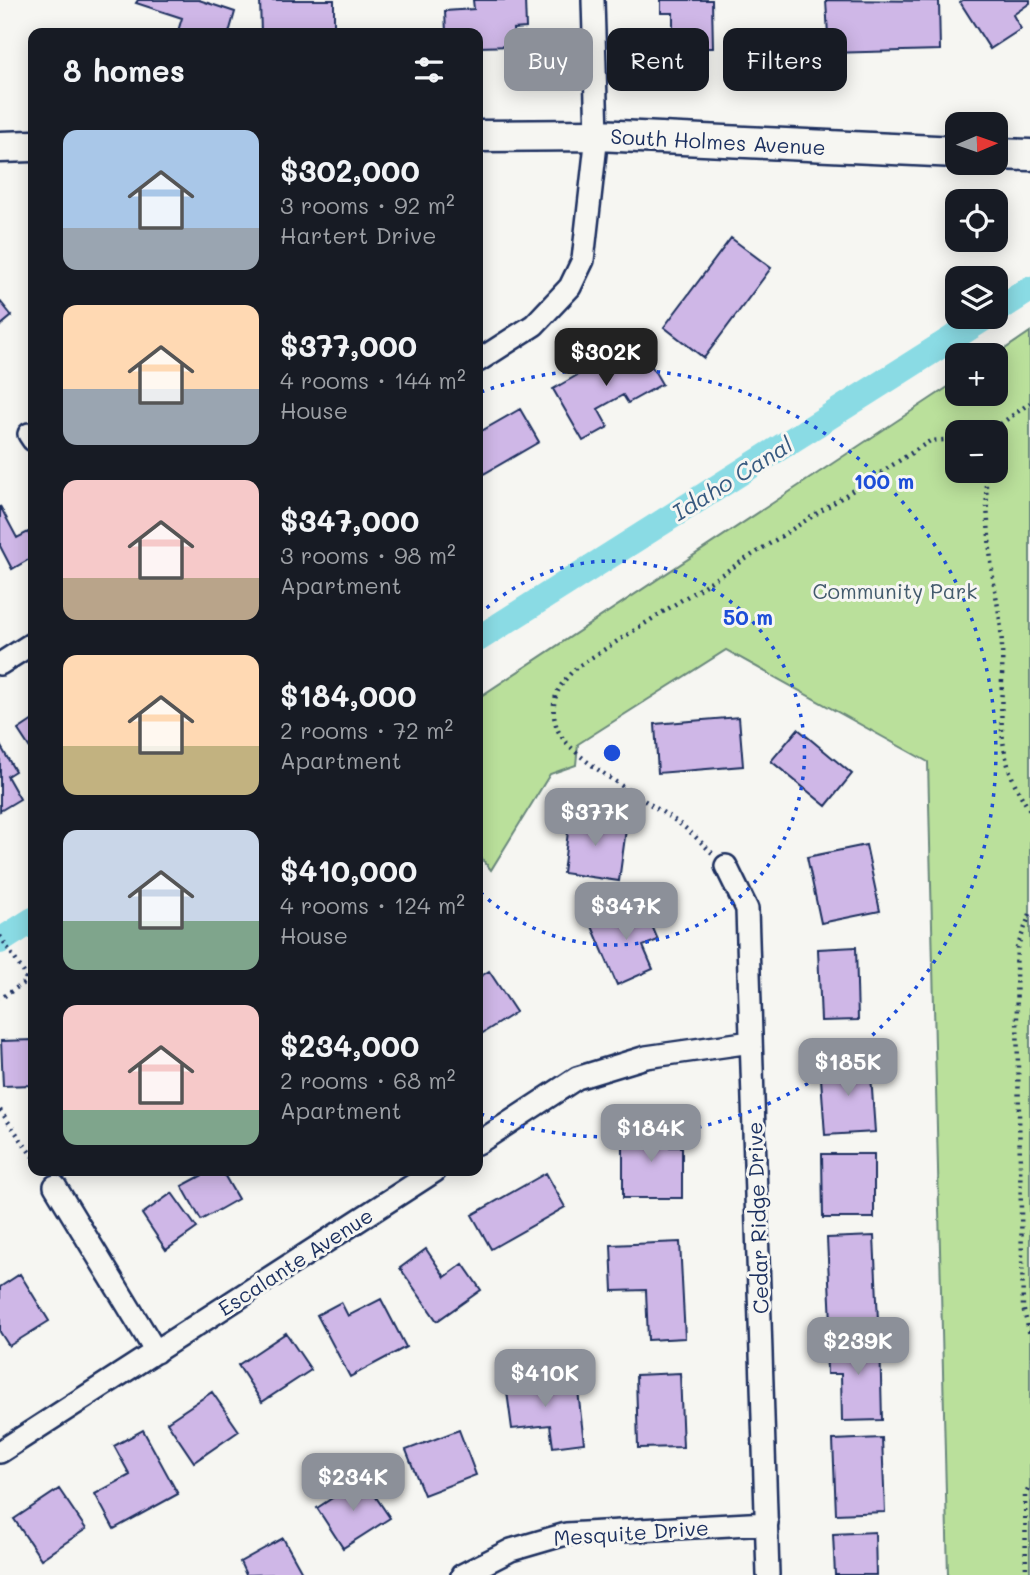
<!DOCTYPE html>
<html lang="en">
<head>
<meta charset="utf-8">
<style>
  :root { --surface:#171b24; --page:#20242c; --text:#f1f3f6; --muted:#9ea1a6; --accent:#8c9099 }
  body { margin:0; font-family:Mali,sans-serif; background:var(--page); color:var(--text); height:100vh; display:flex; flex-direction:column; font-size:26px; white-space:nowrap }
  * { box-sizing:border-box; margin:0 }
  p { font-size:23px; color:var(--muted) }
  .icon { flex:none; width:38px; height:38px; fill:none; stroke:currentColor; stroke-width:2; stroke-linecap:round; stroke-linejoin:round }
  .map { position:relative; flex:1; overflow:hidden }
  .panel { position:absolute; left:28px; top:28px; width:455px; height:1148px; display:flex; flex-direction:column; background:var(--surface); border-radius:14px; box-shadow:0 4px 18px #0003 }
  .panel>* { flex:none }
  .banner { position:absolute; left:504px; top:28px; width:420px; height:63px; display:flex; gap:14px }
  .needle { width:46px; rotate:88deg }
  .fabs { position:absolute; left:945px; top:112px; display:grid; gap:14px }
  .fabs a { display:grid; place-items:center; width:63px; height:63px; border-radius:14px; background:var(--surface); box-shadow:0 4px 18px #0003; font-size:35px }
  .price { position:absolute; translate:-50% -60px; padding:0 16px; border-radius:14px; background:var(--accent); color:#fff; font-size:23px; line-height:46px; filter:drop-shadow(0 2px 4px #0008) }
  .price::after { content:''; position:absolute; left:50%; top:42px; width:21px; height:16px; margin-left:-10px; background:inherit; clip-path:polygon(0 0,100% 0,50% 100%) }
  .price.current { background:#222; color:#fff }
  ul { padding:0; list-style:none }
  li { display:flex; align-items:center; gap:21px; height:175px; padding:0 35px }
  li span { display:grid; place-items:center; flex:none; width:196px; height:140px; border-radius:14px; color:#555 }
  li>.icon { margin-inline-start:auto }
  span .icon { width:84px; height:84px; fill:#fffc; stroke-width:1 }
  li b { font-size:30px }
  h2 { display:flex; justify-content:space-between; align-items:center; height:84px; padding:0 35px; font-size:30px }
  .pill { padding:0 24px; border-radius:14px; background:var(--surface); box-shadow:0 4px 18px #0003; font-size:24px; line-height:63px }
  .pill.current { background:var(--accent); color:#fff }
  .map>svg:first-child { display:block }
</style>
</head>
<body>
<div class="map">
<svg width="1030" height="1575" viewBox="0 0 1030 1575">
  <rect width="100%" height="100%" fill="#f6f6f2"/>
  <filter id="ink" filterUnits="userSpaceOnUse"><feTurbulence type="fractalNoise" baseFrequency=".0143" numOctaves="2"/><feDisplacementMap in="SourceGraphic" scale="14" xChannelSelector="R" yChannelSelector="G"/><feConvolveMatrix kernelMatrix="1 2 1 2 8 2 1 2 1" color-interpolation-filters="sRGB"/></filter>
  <g filter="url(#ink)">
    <path fill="#bae09b" stroke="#6a887c" stroke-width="2" fill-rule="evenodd" d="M1030,332V1575H948L928,762L726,650L578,744L576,765L550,774L491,870L478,854V698L957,381V394H996V355ZM957,432H996V471H957Z"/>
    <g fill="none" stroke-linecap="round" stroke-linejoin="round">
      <path stroke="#8adbe4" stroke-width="26" d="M996,311L1030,289
        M478,639L986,317
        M0,941L33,920"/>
    </g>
    <path fill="#cfb7e7" stroke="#1b2f5e" stroke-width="2" d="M138,0H199L235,12L229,33H185L178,31L182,18L136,3Z
      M260,0H334V33H261Z
      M473,0H525L526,28L513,29L514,46L478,47V33H446L445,11L474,9Z
      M661,0H712L713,48H673V13H661Z
      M826,0L939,1L940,50L829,53Z
      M963,0H1030V3L1013,15L1021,29L990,49L960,2Z
      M731,238L771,268L704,358L664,327Z
      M0,301L12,316L0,326Z
      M637,341L662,384L628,403L623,395L598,409L608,427L583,441L553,389Z
      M520,409L539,442L480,476L478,433Z
      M0,506L17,538L28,532L33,542V557L12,569L0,546Z
      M739,717L743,766L658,773L655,724Z
      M33,720V753L18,730Z
      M798,729L852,774L826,806L771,761Z
      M0,745L15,771L7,776L20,799L0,811Z
      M570,815L627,822L619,881L563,873Z
      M866,845L880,911L821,923L807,857Z
      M642,902L658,940L643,946L653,969L617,985L591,924Z
      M856,947L858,1020L821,1021L818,949Z
      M489,971L516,1012L478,1036V978Z
      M33,1040V1085L3,1086L1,1041Z
      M870,1061L875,1132L825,1135L820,1064Z
      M623,1126H665V1147H682V1198H623Z
      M822,1154H874V1218H823Z
      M210,1171H222L238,1199L201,1220L182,1186Z
      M546,1173L565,1207L491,1249L472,1215Z
      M172,1193L197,1228L166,1250L142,1214Z
      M874,1236L878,1321L831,1323L827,1238Z
      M680,1242L685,1338L648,1340L646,1290L613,1291L611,1245Z
      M426,1249L445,1277L463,1264L481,1290L437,1321L400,1268Z
      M20,1274L49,1321L9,1346L0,1332V1287Z
      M381,1299L406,1347L350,1377L317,1315L341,1302L348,1316Z
      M286,1333L311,1370L262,1402L238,1365Z
      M880,1338L882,1420L842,1421L841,1374H827L826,1340Z
      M541,1373L544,1395L578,1391L584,1443L553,1447L550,1425L512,1429L505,1377Z
      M680,1373L683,1447L638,1448L636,1375Z
      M212,1392L239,1431L194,1462L167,1422Z
      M143,1430L178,1494L114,1529L95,1494L130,1475L114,1446Z
      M459,1430L476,1475L424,1495L406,1450Z
      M882,1438L885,1512L836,1514L833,1440Z
      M363,1478L390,1518L343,1548L317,1508Z
      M59,1489L86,1529L41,1559L14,1519Z
      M875,1532L876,1575H835L833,1534Z
      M283,1538L303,1574L246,1575L240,1562Z"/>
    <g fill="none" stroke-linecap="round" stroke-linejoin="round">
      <g stroke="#1b2f5e" stroke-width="26">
        <path id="street" d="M478,361L534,325L570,287L583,260L597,135L593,0
          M29,434L33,440
          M0,664L33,643
          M726,866L747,909L768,1575
          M478,1143L577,1078L646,1057L751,1042
          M55,1186L156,1352
          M0,1452L435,1171
          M462,1575L511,1550L566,1534L767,1523"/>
      </g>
      <g stroke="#1b2f5e" stroke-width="35">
        <path id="secondary" d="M478,136L597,135L957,152
          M0,147L33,146
          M996,154L1030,155"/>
      </g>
      <path stroke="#1b2f5e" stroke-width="4.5" stroke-dasharray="2 5" stroke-linecap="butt" d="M989,432L1030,403
        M985,471C987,501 988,531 991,561C993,584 999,607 1001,630C1007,698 987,749 1030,810
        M712,853C703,844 694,835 684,827C656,805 568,759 557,728C548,702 558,685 577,667L930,441L957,439
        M1030,914L1017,948L1016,970L1023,1307L1030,1335
        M0,936L26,976L25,982L0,999
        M0,1110L33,1157
        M1026,1575L1025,1495L1030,1486"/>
      <use href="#street" stroke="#f6f6f2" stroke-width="21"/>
      <use href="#secondary" stroke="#f6f6f2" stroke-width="30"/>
    </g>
  </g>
  <g fill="none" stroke="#1d4ed8" stroke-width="3.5" stroke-dasharray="3.5 7">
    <path d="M479 615A192 192 0 1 1 479 891"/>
    <path d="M481 392A384 384 0 1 1 481 1114"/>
  </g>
  <g text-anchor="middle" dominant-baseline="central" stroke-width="6" stroke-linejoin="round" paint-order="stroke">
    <g font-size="21" fill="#1b2f5e" stroke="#f6f6f2">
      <text transform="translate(718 141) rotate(3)">South Holmes Avenue</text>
      <text transform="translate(757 1218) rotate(-92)">Cedar Ridge Drive</text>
      <text transform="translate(295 1261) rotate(-33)">Escalante Avenue</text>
      <text transform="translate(631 1532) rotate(-4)">Mesquite Drive</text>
    </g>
    <g font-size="21" fill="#435b6d" stroke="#f6f6f2">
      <text x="895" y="590">Community Park</text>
    </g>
    <g font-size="23" font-style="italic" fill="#375a80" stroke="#f6f6f2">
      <text transform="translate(732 478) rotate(-32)">Idaho Canal</text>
    </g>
  </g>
  <circle cx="612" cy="753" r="10" fill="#1d4ed8" stroke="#f6f6f2" stroke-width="3.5"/>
  <g font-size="21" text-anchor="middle" font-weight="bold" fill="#1d4ed8" stroke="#f6f6f2" stroke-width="6" stroke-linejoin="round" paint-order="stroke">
    <text x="884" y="489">100 m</text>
    <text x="748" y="625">50 m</text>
  </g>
</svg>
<div class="fabs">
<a><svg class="needle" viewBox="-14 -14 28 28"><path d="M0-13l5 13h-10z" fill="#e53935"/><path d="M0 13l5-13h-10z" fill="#9ea1a6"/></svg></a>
<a><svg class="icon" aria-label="locate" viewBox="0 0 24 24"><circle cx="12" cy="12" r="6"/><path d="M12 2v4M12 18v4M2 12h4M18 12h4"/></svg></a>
<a><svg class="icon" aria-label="layers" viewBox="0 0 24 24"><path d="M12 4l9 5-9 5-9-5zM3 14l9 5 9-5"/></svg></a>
<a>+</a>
<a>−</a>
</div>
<b class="price current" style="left:606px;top:388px">$302K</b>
<b class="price" style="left:595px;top:848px">$377K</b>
<b class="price" style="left:626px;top:942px">$347K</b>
<b class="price" style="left:848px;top:1098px">$185K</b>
<b class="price" style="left:651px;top:1164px">$184K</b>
<b class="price" style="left:858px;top:1377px">$239K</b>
<b class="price" style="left:545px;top:1409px">$410K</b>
<b class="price" style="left:353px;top:1513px">$234K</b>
<div class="banner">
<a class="pill current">Buy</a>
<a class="pill">Rent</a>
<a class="pill">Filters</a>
</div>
<section class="panel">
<h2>8 homes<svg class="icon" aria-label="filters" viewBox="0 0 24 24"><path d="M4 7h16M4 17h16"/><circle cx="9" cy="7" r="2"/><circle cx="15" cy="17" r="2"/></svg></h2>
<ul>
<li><span style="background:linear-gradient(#a9c7e8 70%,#9aa5b1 0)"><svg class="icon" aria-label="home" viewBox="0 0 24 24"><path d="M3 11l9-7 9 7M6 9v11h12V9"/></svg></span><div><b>$302,000</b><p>3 rooms · 92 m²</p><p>Hartert Drive</p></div></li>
<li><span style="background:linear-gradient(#ffd9b3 60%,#9aa5b1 0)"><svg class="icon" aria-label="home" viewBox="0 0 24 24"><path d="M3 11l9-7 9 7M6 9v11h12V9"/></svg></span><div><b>$377,000</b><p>4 rooms · 144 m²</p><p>House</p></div></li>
<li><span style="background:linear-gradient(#f6c9c9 70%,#b9a48a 0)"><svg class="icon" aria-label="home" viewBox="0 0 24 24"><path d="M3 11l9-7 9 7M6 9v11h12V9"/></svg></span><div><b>$347,000</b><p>3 rooms · 98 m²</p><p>Apartment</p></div></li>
<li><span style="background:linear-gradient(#ffd9b3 65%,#c2b280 0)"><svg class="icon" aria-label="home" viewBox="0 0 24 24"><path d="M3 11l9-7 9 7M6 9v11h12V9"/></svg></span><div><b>$184,000</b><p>2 rooms · 72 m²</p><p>Apartment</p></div></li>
<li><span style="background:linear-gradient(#c9d6e8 65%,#7fa58c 0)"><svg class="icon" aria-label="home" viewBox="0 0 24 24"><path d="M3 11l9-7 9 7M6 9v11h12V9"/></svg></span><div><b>$410,000</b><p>4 rooms · 124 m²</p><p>House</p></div></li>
<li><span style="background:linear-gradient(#f6c9c9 75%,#7fa58c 0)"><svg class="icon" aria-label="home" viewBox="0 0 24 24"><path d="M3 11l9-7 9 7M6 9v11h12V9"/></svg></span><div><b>$234,000</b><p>2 rooms · 68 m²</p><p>Apartment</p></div></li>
</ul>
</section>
</div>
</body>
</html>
